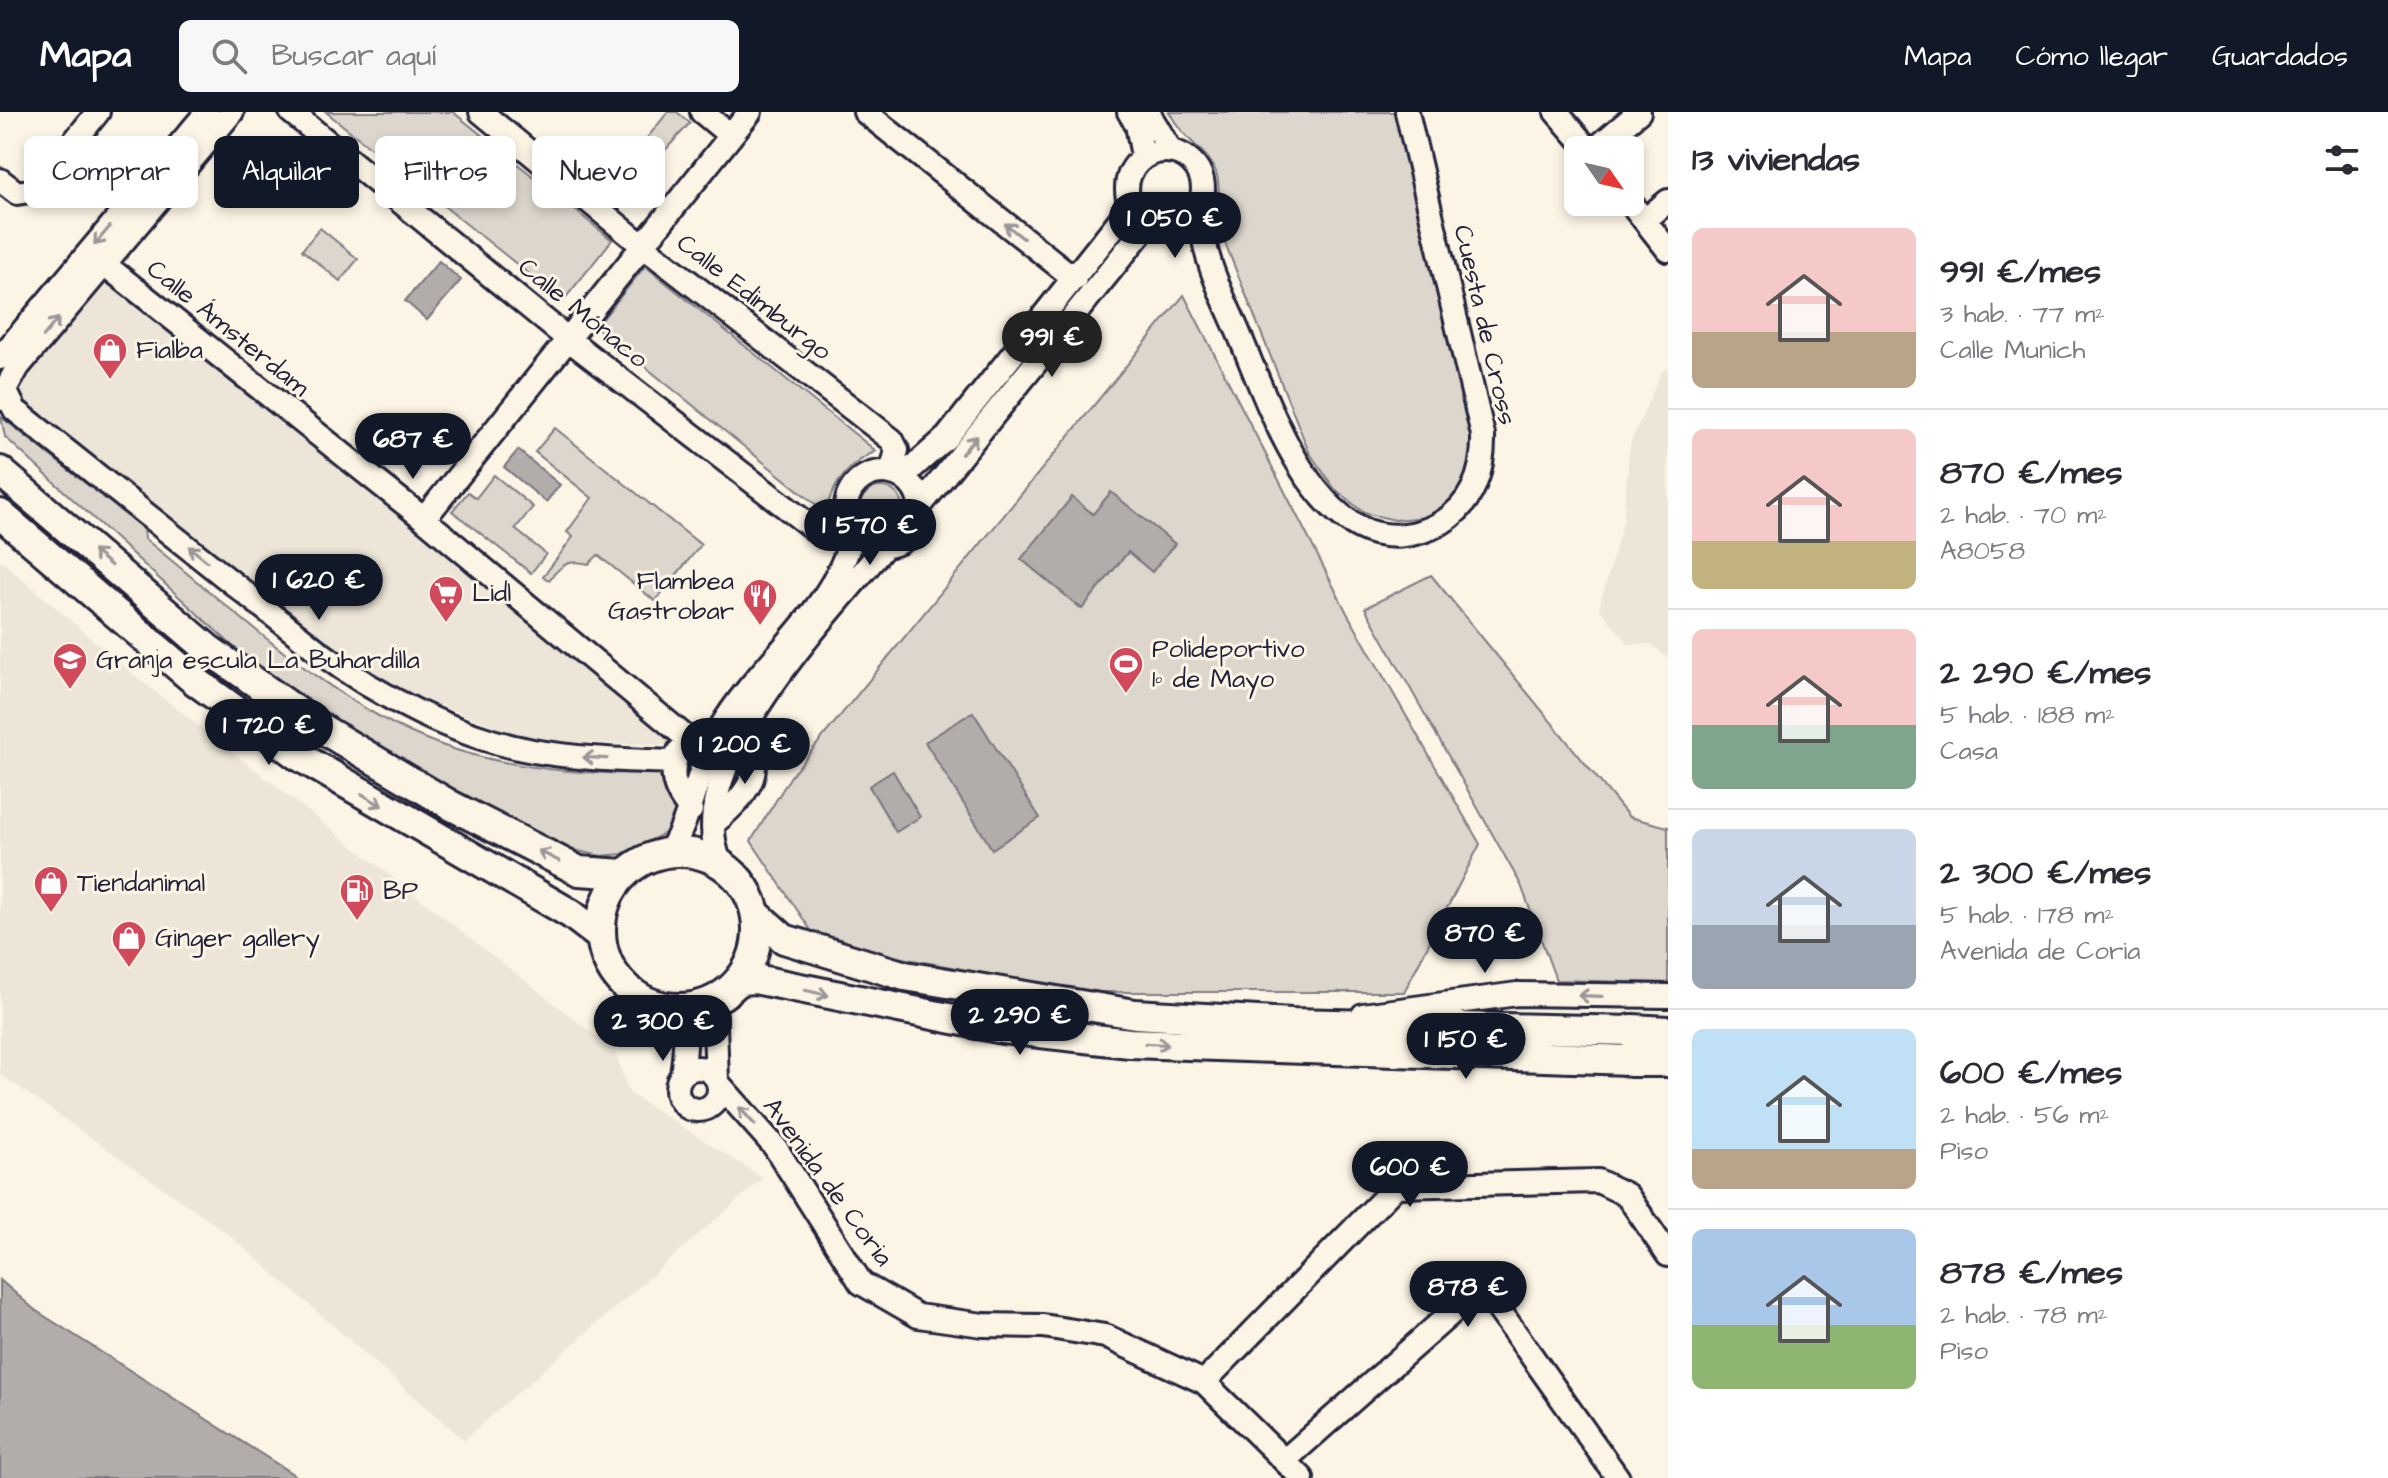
<!DOCTYPE html>
<html lang="es">
<head>
<meta charset="utf-8">
<style>
  :root { --surface:#fff; --page:#f7f7f7; --text:#2b2b33; --muted:#7c7c81; --line:#e1e1e2; --accent:#111827 }
  body { margin:0; font-family:"Architects Daughter",sans-serif; background:var(--page); color:var(--text); height:100vh; display:flex; flex-direction:column; font-size:30px; white-space:nowrap }
  * { box-sizing:border-box; margin:0 }
  p { font-size:26px; color:var(--muted) }
  .icon { flex:none; width:44px; height:44px; fill:none; stroke:currentColor; stroke-width:2; stroke-linecap:round; stroke-linejoin:round }
  .map { position:relative; flex:1; overflow:hidden }
  .sheet { display:flex; flex-direction:column; background:var(--surface); width:720px }
  .sheet>* { flex:none }
  .top-card { position:absolute; left:24px; top:24px; width:760px; height:72px; display:flex; gap:16px }
  .needle { width:52px; rotate:124deg }
  .controls { position:absolute; left:1564px; top:24px; display:grid; gap:16px }
  .controls a { display:grid; place-items:center; width:80px; height:80px; border-radius:12px; background:var(--surface); box-shadow:0 4px 12px #0003; font-size:40px }
  .price { position:absolute; translate:-50% -68px; padding:0 18px; border-radius:28px; background:var(--accent); color:#fff; font-size:26px; line-height:52px; filter:drop-shadow(0 2px 4px #0008) }
  .price::after { content:''; position:absolute; left:50%; top:48px; width:24px; height:18px; margin-left:-12px; background:inherit; clip-path:polygon(0 0,100% 0,50% 100%) }
  .price.selected { background:#222; color:#fff }
  ul { padding:0; list-style:none }
  li { display:flex; align-items:center; gap:24px; height:200px; padding:0 24px }
  li+li { border-top:2px solid var(--line) }
  li span { display:grid; place-items:center; flex:none; width:224px; height:160px; border-radius:12px; color:#555 }
  li>.icon { margin-inline-start:auto }
  span .icon { width:96px; height:96px; fill:#fffc; stroke-width:1 }
  li b { font-size:34px }
  h2 { display:flex; justify-content:space-between; align-items:center; height:96px; padding:0 24px; font-size:34px }
  .chip { padding:0 28px; border-radius:12px; background:var(--surface); box-shadow:0 4px 12px #0003; font-size:28px; line-height:72px }
  .chip.selected { background:var(--accent); color:#fff }
  header { display:flex; align-items:center; gap:48px; box-sizing:border-box; height:112px; padding:0 40px; background:var(--accent); color:#fff }
  header strong { font-size:38px }
  nav { display:flex; gap:44px; margin-inline-start:auto; font-size:28px }
  .search { width:560px; height:72px; background:var(--page); display:flex; align-items:center; gap:20px; box-sizing:border-box; padding:0 28px; border-radius:12px; color:var(--muted); font-size:30px }
  main { display:flex; flex:1; min-height:0 }
  .map>svg:first-child { display:block }
</style>
</head>
<body>
<header>
<strong>Mapa</strong>
<div class="search"><svg class="icon" aria-label="search" viewBox="0 0 24 24"><circle cx="10" cy="10" r="6"/><path d="M15 15l6 6"/></svg>Buscar aquí</div>
<nav><a>Mapa</a><a>Cómo llegar</a><a>Guardados</a></nav>
</header>
<main>
<div class="map">
<svg width="1668" height="1366" viewBox="0 0 1668 1366">
  <rect width="100%" height="100%" fill="#fcf5e5"/>
  <filter id="ink" filterUnits="userSpaceOnUse"><feTurbulence type="fractalNoise" baseFrequency=".0125" numOctaves="2"/><feDisplacementMap in="SourceGraphic" scale="16" xChannelSelector="R" yChannelSelector="G"/><feConvolveMatrix kernelMatrix="1 2 1 2 8 2 1 2 1" color-interpolation-filters="sRGB"/></filter>
  <g filter="url(#ink)">
    <path fill="#ece5d8" d="M109,147L686,619L671,633L533,629L382,571L0,283Z
      M1668,255V546L1651,532H1629L1599,496L1623,410L1630,332L1661,261Z
      M0,448L140,568L615,939L629,981L763,1066L464,1328L227,1121L0,962Z"/>
    <path fill="#dcd6cc" stroke="#7f7c84" stroke-width="2" d="M326,0H453L612,128L563,189Z
      M668,0H677L690,11L659,45L642,32Z
      M1169,0H1398L1472,325L1465,371L1452,391L1436,404L1395,408L1364,401L1334,376L1309,340L1215,106C1230,38 1196,49 1169,0Z
      M320,116L358,147L340,169L302,138Z
      M645,154L876,339C850,351 833,372 825,400L596,215Z
      M1184,183L1347,501L1480,732L1404,880H1084L870,840L812,820L751,729L791,664Z
      M1,305L144,417L145,427C227,492 307,569 401,616C480,655 571,664 658,661L679,703L672,718L622,742L601,744L560,735L371,631L250,550L5,325Z
      M555,316L701,433L655,489L598,443L589,452C568,447 562,452 549,468L543,465L573,425L567,420L592,386L535,340Z
      M494,363L533,395L515,417L546,442L531,461L452,399L468,380L476,386Z
      M860 396a21 21 0 1 1 42 0a21 21 0 1 1-42 0Z
      M1431,463L1629,705L1668,715V871L1556,868L1521,773L1365,496Z"/>
    <path fill="#b2adab" stroke="#78757e" stroke-width="2" d="M439,149L461,168L427,208L405,189Z
      M518,338L560,373L546,390L504,355Z
      M1111,380L1175,432L1152,460L1128,440L1082,497L1021,447L1072,385L1093,402Z
      M973,600L1040,706L992,737L925,630Z
      M893,659L920,705L896,720L869,674Z
      M0,1168L35,1198L299,1366H0Z"/>
    <g fill="none" stroke-linecap="round" stroke-linejoin="round">
      <g stroke="#22223b" stroke-width="28">
        <path id="minor" d="M291,0L568,227L814,417L836,421L850,414
          M481,0L643,134L892,328L897,338L891,361
          M702,0L731,24
          M865,0L1075,167
          M1129,0L1137,13L1143,44
          M1148,0L1171,39
          M1556,0L1589,38
          M1594,38L1639,0
          M1127 77a38 38 0 1 1 76 0a38 38 0 1 1-76 0Z
          M0,68L17,81L35,78L98,0
          M1630,90L1668,138
          M1199,94C1202,112 1203,131 1209,148C1216,173 1229,198 1239,222C1264,281 1298,384 1359,415C1386,429 1416,425 1441,411C1473,392 1484,359 1483,323L1407,0
          M1645,108L1668,89
          M104,152L424,407L689,628
          M0,246L207,0
          M5,278L15,298L318,539C379,585 457,625 533,639C580,647 626,648 673,650
          M0,287L18,255L232,0
          M846 397a37 37 0 1 1 74 0a37 37 0 1 1-74 0Z
          M902,365L947,325L1130,95
          M920,394L1148,112
          M424,407L750,0
          M679,639C668,662 674,680 691,698
          M714,711C747,684 779,647 725,621
          M670,739C694,700 697,653 721,615C761,548 837,497 853,419
          M720,750C679,655 828,504 885,434
          M714,888L717,968
          M677,896C689,918 685,939 682,963
          M1363,903L1517,882L1668,884
          M677 977a21 21 0 1 1 42 0a21 21 0 1 1-42 0Z
          M719,972L775,1035L861,1171L918,1204L983,1213L1043,1214L1105,1224L1204,1270L1302,1366
          M1204,1270L1396,1074L1598,1069L1627,1083L1668,1143
          M1285,1348L1482,1174L1618,1366"/>
      </g>
      <g stroke="#22223b" stroke-width="34">
        <path id="major" d="M0,359L208,537L319,615L452,694L579,759L624,762
          M0,402L194,568L297,643L571,802L601,825
          M601 818a78 78 0 1 1 156 0a78 78 0 1 1-156 0Z
          M757,803L784,827L905,864L1135,902L1292,911L1632,919
          M741,868L755,867L1003,917L1130,931L1630,948"/>
      </g>
      <g stroke="#22223b" stroke-width="38">
        <path id="highway" d="M1632,919L1668,921
          M1630,948H1668"/>
      </g>
      <use href="#minor" stroke="#fcf5e5" stroke-width="22"/>
      <use href="#major" stroke="#fcf5e5" stroke-width="28"/>
      <use href="#highway" stroke="#fcf5e5" stroke-width="32"/>
    </g>
    <defs><path id="oneway-shaft" d="M-6 0H5M1.5-3L5.5 0L1.5 3" fill="none" stroke-width="1.6" stroke-linecap="round" stroke-linejoin="round" transform="scale(2)"/></defs>
    <g stroke="#9a9698">
      <use href="#oneway-shaft" transform="translate(1014 119) rotate(-141)"/>
      <use href="#oneway-shaft" transform="translate(102 124) rotate(130)"/>
      <use href="#oneway-shaft" transform="translate(51 215) rotate(-50)"/>
      <use href="#oneway-shaft" transform="translate(969 333) rotate(-51)"/>
      <use href="#oneway-shaft" transform="translate(198 442) rotate(-141)"/>
      <use href="#oneway-shaft" transform="translate(102 446) rotate(-140)"/>
      <use href="#oneway-shaft" transform="translate(595 646) rotate(-177)"/>
      <use href="#oneway-shaft" transform="translate(372 688) rotate(31)"/>
      <use href="#oneway-shaft" transform="translate(549 744) rotate(-153)"/>
      <use href="#oneway-shaft" transform="translate(817 881) rotate(13)"/>
      <use href="#oneway-shaft" transform="translate(1590 884) rotate(-178)"/>
      <use href="#oneway-shaft" transform="translate(1157 932) rotate(3)"/>
      <use href="#oneway-shaft" transform="translate(747 1004) rotate(-132)"/>
    </g>
  </g>
  <defs>
    <g id="shop-pin" transform="scale(1.8)"><path d="M0 17L-7.5 6A9.5 9.5 0 1 1 7.5 6Z" fill="#d1495b" stroke="#fcf5e5"/><path d="M-5-2.5h2.3a2.7 3.5 0 0 1 5.4 0H5L5.5 6h-11ZM-1.5-2.5h3a1.5 2.3 0 0 0-3 0Z" fill="#fff"/></g>
    <g id="supermarket-pin" transform="scale(1.8)"><path d="M0 17L-7.5 6A9.5 9.5 0 1 1 7.5 6Z" fill="#d1495b" stroke="#fcf5e5"/><path d="M-6-5.5h2.5l.6 2H6L4.5 2H-2.5L-4.4-4H-6ZM-1.5 3.2a1.3 1.3 0 1 0 .1 0ZM3 3.2a1.3 1.3 0 1 0 .1 0Z" fill="#fff"/></g>
    <g id="restaurant-pin" transform="scale(1.8)"><path d="M0 17L-7.5 6A9.5 9.5 0 1 1 7.5 6Z" fill="#d1495b" stroke="#fcf5e5"/><path d="M-5-6h1v4h1v-4h1v4h1v-4h1v5L-1.5 .5V6h-2V.5L-5-1ZM5-6V6H3V1.5H1.5Q1.5-4 5-6Z" fill="#fff"/></g>
    <g id="school-pin" transform="scale(1.8)"><path d="M0 17L-7.5 6A9.5 9.5 0 1 1 7.5 6Z" fill="#d1495b" stroke="#fcf5e5"/><path d="M0-5L7-2L0 1L-7-2ZM-4 1L0 2.5L4 1V4Q0 6-4 4Z" fill="#fff"/></g>
    <g id="stadium-pin" transform="scale(1.8)"><path d="M0 17L-7.5 6A9.5 9.5 0 1 1 7.5 6Z" fill="#d1495b" stroke="#fcf5e5"/><path d="M0-5a6.5 5 0 1 0 0 10a6.5 5 0 1 0 0-10ZM-3.5-1.8h7v3.6h-7Z" fill="#fff"/></g>
    <g id="fuel-pin" transform="scale(1.8)"><path d="M0 17L-7.5 6A9.5 9.5 0 1 1 7.5 6Z" fill="#d1495b" stroke="#fcf5e5"/><path d="M-5.5-6h7V0h2V4h1.3V-2.5L3-4.5l.8-.8L6-3V5H2.5V1h-1V6h-7ZM-4.2-4.7v3.2H.2V-4.7Z" fill="#fff"/></g>
  </defs>
  <g fill-rule="evenodd">
    <use href="#shop-pin" x="110" y="238"/>
    <use href="#supermarket-pin" x="446" y="481"/>
    <use href="#restaurant-pin" x="760" y="484"/>
    <use href="#school-pin" x="70" y="548"/>
    <use href="#stadium-pin" x="1126" y="552"/>
    <use href="#shop-pin" x="51" y="771"/>
    <use href="#fuel-pin" x="357" y="779"/>
    <use href="#shop-pin" x="129" y="826"/>
  </g>
  <g text-anchor="middle" dominant-baseline="central" stroke-width="6" stroke-linejoin="round" paint-order="stroke">
    <g font-size="26" fill="#22223b" stroke="#fcf5e5">
      <text transform="translate(754 185) rotate(38)">Calle Edimburgo</text>
      <text transform="translate(583 201) rotate(39)">Calle Mónaco</text>
      <text transform="translate(1485 213) rotate(77)">Cuesta de Cross</text>
      <text transform="translate(228 216) rotate(39)">Calle Ámsterdam</text>
      <text transform="translate(828 1070) rotate(54)">Avenida de Coria</text>
    </g>
    <g font-size="26" fill="#22223b" stroke="#fcf5e5" text-anchor="start">
      <text x="136" y="238">Fialba</text>
      <text x="734" y="469" text-anchor="end">Flambea<tspan x="734" dy="30">Gastrobar</tspan></text>
      <text x="472" y="481">Lidl</text>
      <text x="1152" y="537">Polideportivo<tspan x="1152" dy="30">1º de Mayo</tspan></text>
      <text x="96" y="548">Granja escula La Buhardilla</text>
      <text x="77" y="771">Tiendanimal</text>
      <text x="383" y="779">BP</text>
      <text x="155" y="826">Ginger gallery</text>
    </g>
  </g>
</svg>
<div class="controls">
<a><svg class="needle" viewBox="-14 -14 28 28"><path d="M0-13l5 13h-10z" fill="#e53935"/><path d="M0 13l5-13h-10z" fill="#7c7c81"/></svg></a>
</div>
<b class="price" style="left:1175px;top:148px">1 050 €</b>
<b class="price selected" style="left:1052px;top:267px">991 €</b>
<b class="price" style="left:413px;top:369px">687 €</b>
<b class="price" style="left:870px;top:455px">1 570 €</b>
<b class="price" style="left:319px;top:510px">1 620 €</b>
<b class="price" style="left:269px;top:655px">1 720 €</b>
<b class="price" style="left:745px;top:674px">1 200 €</b>
<b class="price" style="left:1485px;top:863px">870 €</b>
<b class="price" style="left:1020px;top:945px">2 290 €</b>
<b class="price" style="left:663px;top:951px">2 300 €</b>
<b class="price" style="left:1466px;top:969px">1 150 €</b>
<b class="price" style="left:1410px;top:1097px">600 €</b>
<b class="price" style="left:1468px;top:1217px">878 €</b>
<div class="top-card">
<a class="chip">Comprar</a>
<a class="chip selected">Alquilar</a>
<a class="chip">Filtros</a>
<a class="chip">Nuevo</a>
</div>
</div>
<section class="sheet">
<h2>13 viviendas<svg class="icon" aria-label="filters" viewBox="0 0 24 24"><path d="M4 7h16M4 17h16"/><circle cx="9" cy="7" r="2"/><circle cx="15" cy="17" r="2"/></svg></h2>
<ul>
<li><span style="background:linear-gradient(#f6c9c9 65%,#b9a48a 0)"><svg class="icon" aria-label="home" viewBox="0 0 24 24"><path d="M3 11l9-7 9 7M6 9v11h12V9"/></svg></span><div><b>991 €/mes</b><p>3 hab. · 77 m²</p><p>Calle Munich</p></div></li>
<li><span style="background:linear-gradient(#f6c9c9 70%,#c2b280 0)"><svg class="icon" aria-label="home" viewBox="0 0 24 24"><path d="M3 11l9-7 9 7M6 9v11h12V9"/></svg></span><div><b>870 €/mes</b><p>2 hab. · 70 m²</p><p>A8058</p></div></li>
<li><span style="background:linear-gradient(#f6c9c9 60%,#7fa58c 0)"><svg class="icon" aria-label="home" viewBox="0 0 24 24"><path d="M3 11l9-7 9 7M6 9v11h12V9"/></svg></span><div><b>2 290 €/mes</b><p>5 hab. · 188 m²</p><p>Casa</p></div></li>
<li><span style="background:linear-gradient(#c9d6e8 60%,#9aa5b1 0)"><svg class="icon" aria-label="home" viewBox="0 0 24 24"><path d="M3 11l9-7 9 7M6 9v11h12V9"/></svg></span><div><b>2 300 €/mes</b><p>5 hab. · 178 m²</p><p>Avenida de Coria</p></div></li>
<li><span style="background:linear-gradient(#bfe0f5 75%,#b9a48a 0)"><svg class="icon" aria-label="home" viewBox="0 0 24 24"><path d="M3 11l9-7 9 7M6 9v11h12V9"/></svg></span><div><b>600 €/mes</b><p>2 hab. · 56 m²</p><p>Piso</p></div></li>
<li><span style="background:linear-gradient(#a9c7e8 60%,#8fb573 0)"><svg class="icon" aria-label="home" viewBox="0 0 24 24"><path d="M3 11l9-7 9 7M6 9v11h12V9"/></svg></span><div><b>878 €/mes</b><p>2 hab. · 78 m²</p><p>Piso</p></div></li>
</ul>
</section>
</main>
</body>
</html>
